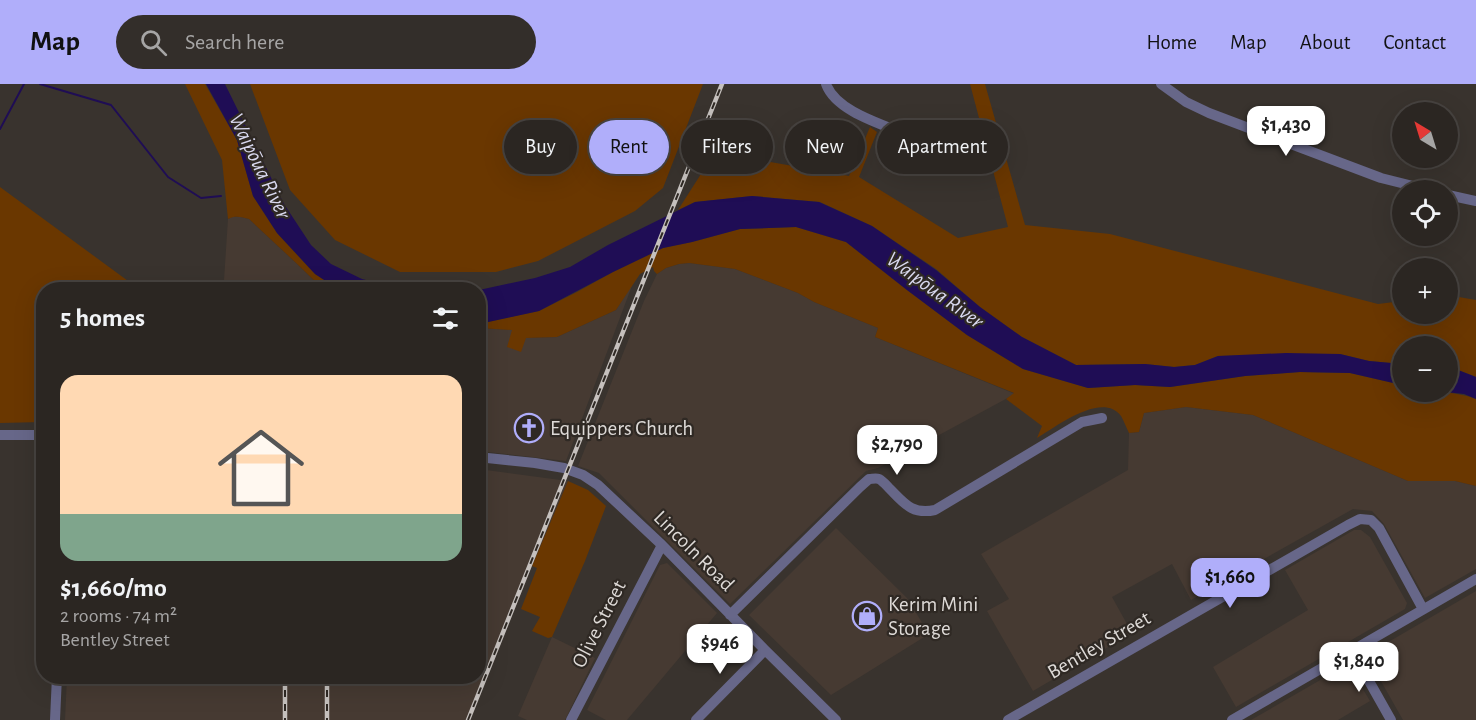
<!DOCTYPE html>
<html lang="en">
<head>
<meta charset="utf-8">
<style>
  :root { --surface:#2b2622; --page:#332e2a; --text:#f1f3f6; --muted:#a6a5a5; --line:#474340; --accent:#b0aefa }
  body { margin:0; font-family:"Alegreya Sans",sans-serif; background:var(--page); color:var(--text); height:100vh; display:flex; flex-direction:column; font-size:22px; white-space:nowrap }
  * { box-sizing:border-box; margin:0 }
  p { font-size:20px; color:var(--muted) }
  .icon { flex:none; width:33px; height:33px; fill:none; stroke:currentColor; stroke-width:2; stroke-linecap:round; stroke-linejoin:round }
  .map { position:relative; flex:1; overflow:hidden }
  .drawer { position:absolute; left:36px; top:198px; width:450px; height:402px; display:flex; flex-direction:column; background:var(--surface); border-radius:24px; box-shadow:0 6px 24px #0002,0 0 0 2px var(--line) }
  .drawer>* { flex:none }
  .top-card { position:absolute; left:504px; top:36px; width:570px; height:54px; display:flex; gap:12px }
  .needle { width:39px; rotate:322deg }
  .tools { position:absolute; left:1392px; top:18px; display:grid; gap:12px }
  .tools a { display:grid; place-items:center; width:66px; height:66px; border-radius:50%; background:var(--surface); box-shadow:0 6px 24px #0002,0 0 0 2px var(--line); font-size:30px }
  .price { position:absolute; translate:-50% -51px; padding:0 14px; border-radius:12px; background:#fff; color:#222; font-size:20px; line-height:39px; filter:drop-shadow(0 2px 3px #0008) }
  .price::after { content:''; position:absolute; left:50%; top:36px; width:18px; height:14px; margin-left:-9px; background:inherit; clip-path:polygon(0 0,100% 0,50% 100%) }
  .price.on { background:var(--accent); color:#111 }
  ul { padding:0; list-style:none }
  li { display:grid; align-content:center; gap:12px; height:318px; padding:0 24px }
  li+li { border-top:2px solid var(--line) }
  li span { display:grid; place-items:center; height:186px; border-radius:18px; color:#555 }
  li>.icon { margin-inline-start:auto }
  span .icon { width:108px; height:108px; fill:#fffc; stroke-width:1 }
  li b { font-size:26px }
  h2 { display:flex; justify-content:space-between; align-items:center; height:72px; padding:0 24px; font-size:26px }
  .chip { padding:0 21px; border-radius:27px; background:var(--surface); box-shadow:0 6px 24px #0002,0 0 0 2px var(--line); font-size:21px; line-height:54px }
  .chip.on { background:var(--accent); color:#111 }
  header { display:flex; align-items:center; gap:36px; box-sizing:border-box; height:84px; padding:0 30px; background:var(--accent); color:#111 }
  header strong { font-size:28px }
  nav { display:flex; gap:33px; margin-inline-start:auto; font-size:21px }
  .search { width:420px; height:54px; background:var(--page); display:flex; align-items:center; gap:15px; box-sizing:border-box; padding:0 21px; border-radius:33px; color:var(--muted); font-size:22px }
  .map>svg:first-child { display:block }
</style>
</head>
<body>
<header>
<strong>Map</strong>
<div class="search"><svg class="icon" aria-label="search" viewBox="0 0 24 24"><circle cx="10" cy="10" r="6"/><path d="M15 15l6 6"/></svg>Search here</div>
<nav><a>Home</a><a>Map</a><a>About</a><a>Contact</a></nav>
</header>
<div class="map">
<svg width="1476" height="636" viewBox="0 0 1476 636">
  <rect width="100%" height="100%" fill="#39332e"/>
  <path fill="#463a32" d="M232,133H241L249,135L295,178L323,205L224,206V196L228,135Z
    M689,179L735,185L798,209L814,218L878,244L875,253L1015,310L878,384L866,387L730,520L599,389L578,382L644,217L657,190L666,184L679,180Z
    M633,199L566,377L479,367L478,244L513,246L526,254L557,253L616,226Z
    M1186,323L1253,331L1408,397H1455L1476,402V485L1425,514L1384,440L1372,427L1353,425L1191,516L1172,480L1112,513L1132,549L1033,607L987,527L1009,515L981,470L1128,386L1129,349L1139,348L1144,329Z
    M479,385L568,397L532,482L470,636H65L67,593L478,592Z
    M836,444L907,514L929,550L831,611L749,531Z
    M1354,446H1361L1370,453L1407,519L1405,525L1236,623L1213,583L1308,526L1285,486Z
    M667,479L717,529L627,636H606L587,626L660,481Z
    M1476,507V636H1403L1366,571Z
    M552,553L595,574L565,636H527L518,632Z
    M1348,580L1370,617L1338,636H1251Z"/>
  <path fill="#6a3700" d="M185,0H205L237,56L253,112L277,149L315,190L338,205H323L295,178L249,135C242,133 235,131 228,135L222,76Z
    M250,0H703L663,104L635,127L538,177L496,188H400L335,156L290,106Z
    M970,0H985L1025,141L1110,150L1378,220L1402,217V230H1448V213L1453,212L1476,216V293L1458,286L1448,284V262H1402V280L1369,277L1340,270L1218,272L1195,281L1174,283L1145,280L1076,281L1022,253L980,223L936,185L872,142L820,118L752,112L695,118L678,126L715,68L849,92L870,43L877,48L859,93L958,154L1008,143Z
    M0,103L139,205L44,206L43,338L0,339Z
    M796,143L846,158L907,206L967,251L1023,285L1088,304L1135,301L1170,303L1245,292L1300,288L1350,289L1402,301V308C1428,308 1452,306 1476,315V402L1455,397H1408L1253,331L1186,323L1144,329L1139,348L1129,349C1126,343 1124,337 1121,332C1102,307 1056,343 1037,354L1042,342L1006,315L1014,309L875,253L878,244L814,218L798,209L735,185L689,179L679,180L666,184L657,190L654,187L653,183L640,190L616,226L557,253L526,254L521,268L507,263L512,246L479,244L478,240L539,227L577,208L613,188L663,164L692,158L740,145Z
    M568,397L588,406L606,422L585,477L552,553L548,554L532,547L540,533L521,525L537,484L532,482Z"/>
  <path fill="#1f0d55" d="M206,0H225L284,120L311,161L331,180L362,195L402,205H338L315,190L277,149L253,112L237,56Z
    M752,112L819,118L872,142L936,186L980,223L1022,253L1076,281L1145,280L1174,283L1195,281L1218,272L1286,269L1340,270L1369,277L1402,280V301L1350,289L1300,288L1245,292L1170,303L1135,301L1088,304L1023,285L967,251L907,206L846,158L796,143L740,145L692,158L663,164L613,188L539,227L479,240V206L535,194L570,183L608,161L695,118Z
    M1448,284L1458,286L1476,293V315L1464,310L1446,308H1448Z"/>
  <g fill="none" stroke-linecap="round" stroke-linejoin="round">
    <path stroke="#1f0d55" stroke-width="2" d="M40,0L111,21L168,93L201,114L221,112
      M0,45L24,0"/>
    <path stroke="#676789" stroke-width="10" d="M826,0C837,30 890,42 917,55C923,58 928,62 933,66
      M1161,0L1186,18L1209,29L1381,94L1429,106
      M1448,111L1476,117
      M0,351H44
      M478,373L535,379L564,384L583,391L598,401L662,461L765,566L836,636
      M730,531L860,403L869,395C872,395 876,394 879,395C883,397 887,402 890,405C904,419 912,431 935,426L1082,338L1102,334
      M1352,567L1391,636
      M55,636L57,592
      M571,636L662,461
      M696,636L765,566
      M1008,636L1348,441L1360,435L1371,436L1379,444L1423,525
      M1232,636L1476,495"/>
    <g stroke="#c5c0bd" stroke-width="4.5">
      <path id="rail" d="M285,592V636
        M327,592V636
        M468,636L722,0"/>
    </g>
    <use href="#rail" stroke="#2f2924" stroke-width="2" stroke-dasharray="7" stroke-linecap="butt"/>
  </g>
  <defs>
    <g id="church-ring" transform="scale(1.5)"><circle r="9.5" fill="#2f2924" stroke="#b0aefa" stroke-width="1.5"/><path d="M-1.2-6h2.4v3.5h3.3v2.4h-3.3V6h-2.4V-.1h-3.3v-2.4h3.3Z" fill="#b0aefa"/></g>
    <g id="shop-ring" transform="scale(1.5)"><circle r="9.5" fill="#2f2924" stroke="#b0aefa" stroke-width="1.5"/><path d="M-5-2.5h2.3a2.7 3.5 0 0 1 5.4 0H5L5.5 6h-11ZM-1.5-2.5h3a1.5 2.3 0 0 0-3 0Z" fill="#b0aefa"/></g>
  </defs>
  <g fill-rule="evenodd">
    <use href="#church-ring" x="529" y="344"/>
    <use href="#shop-ring" x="867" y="532"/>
  </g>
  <g text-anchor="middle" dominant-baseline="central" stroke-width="4.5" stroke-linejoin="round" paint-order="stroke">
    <g font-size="21" fill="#dedad7" stroke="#2f2924" text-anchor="start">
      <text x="550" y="344">Equippers Church</text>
      <text x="888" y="520">Kerim Mini<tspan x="888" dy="24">Storage</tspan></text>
    </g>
    <g font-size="21" fill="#dedad7" stroke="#2f2924">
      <text transform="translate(694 467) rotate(45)">Lincoln Road</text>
      <text transform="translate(599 540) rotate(-63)">Olive Street</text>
      <text transform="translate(1099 561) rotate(-30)">Bentley Street</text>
    </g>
    <g font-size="22" font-style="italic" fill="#d9d9ef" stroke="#2f2924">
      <text transform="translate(260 82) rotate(64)">Waipōua River</text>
      <text transform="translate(935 206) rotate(36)">Waipōua River</text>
    </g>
  </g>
</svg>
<div class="tools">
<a><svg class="needle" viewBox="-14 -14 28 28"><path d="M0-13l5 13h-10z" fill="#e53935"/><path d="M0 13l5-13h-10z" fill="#a6a5a5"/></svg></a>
<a><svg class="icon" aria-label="locate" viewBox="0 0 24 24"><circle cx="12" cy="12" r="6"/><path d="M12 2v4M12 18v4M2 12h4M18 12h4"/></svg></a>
<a>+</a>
<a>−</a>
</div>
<b class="price" style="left:1286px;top:73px">$1,430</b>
<b class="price" style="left:897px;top:392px">$2,790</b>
<b class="price on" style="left:1230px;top:525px">$1,660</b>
<b class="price" style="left:720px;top:591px">$946</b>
<b class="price" style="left:1359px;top:609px">$1,840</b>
<div class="top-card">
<a class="chip">Buy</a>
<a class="chip on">Rent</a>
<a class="chip">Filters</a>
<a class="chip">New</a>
<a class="chip">Apartment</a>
</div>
<section class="drawer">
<h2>5 homes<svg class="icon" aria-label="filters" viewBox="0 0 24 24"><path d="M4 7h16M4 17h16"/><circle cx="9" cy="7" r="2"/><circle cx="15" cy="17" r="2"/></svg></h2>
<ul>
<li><span style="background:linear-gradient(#ffd9b3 75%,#7fa58c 0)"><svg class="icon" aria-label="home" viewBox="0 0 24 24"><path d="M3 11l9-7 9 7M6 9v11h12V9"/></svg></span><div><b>$1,660/mo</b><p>2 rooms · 74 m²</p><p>Bentley Street</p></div></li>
</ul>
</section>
</div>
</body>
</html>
